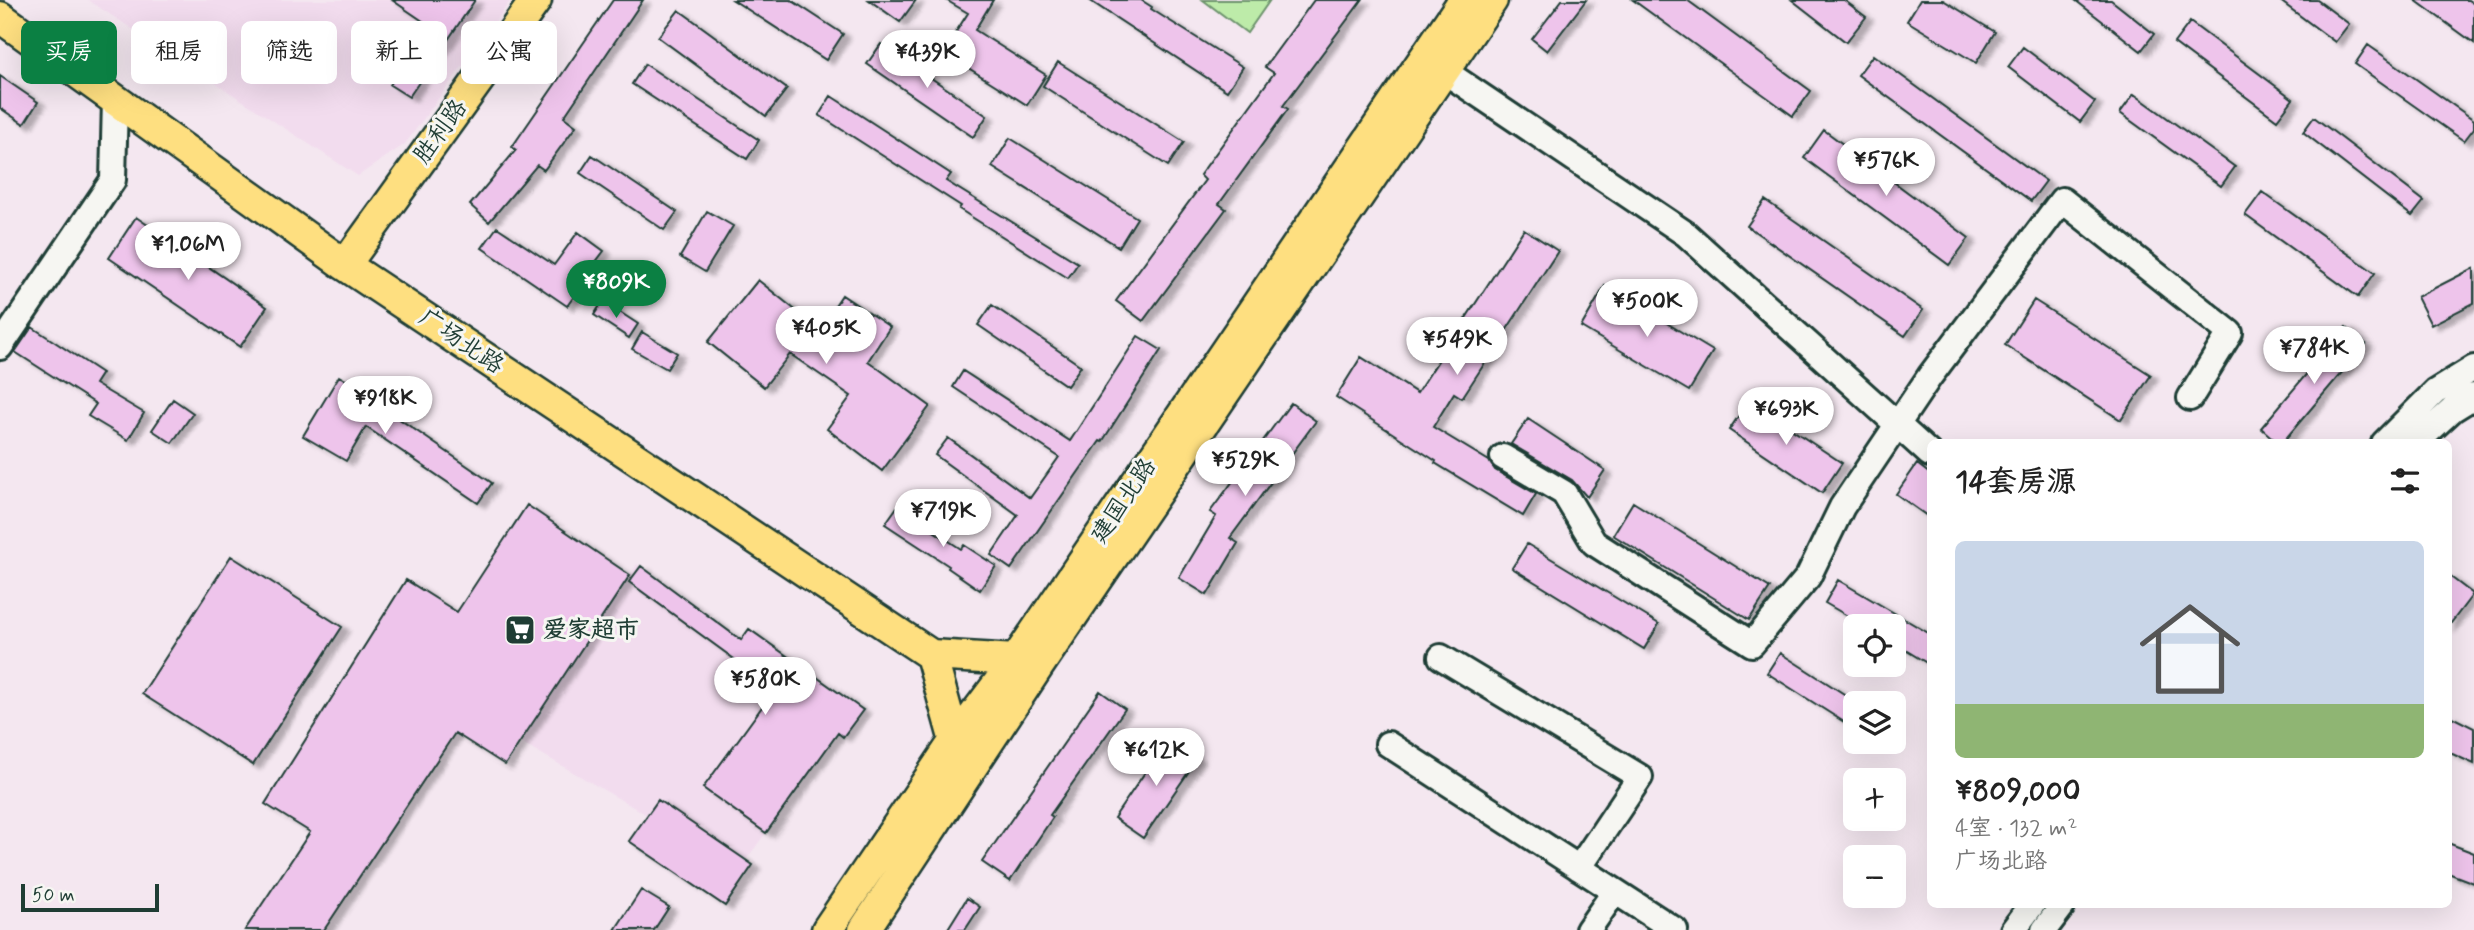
<!DOCTYPE html>
<html lang="zh">
<head>
<meta charset="utf-8">
<style>
  :root { --surface:#fff; --page:#f6f6f6; --text:#222; --muted:#767676; --line:#e0e0e0; --accent:#0b8043 }
  body { margin:0; font-family:Mynerve,"LXGW WenKai TC",sans-serif; background:var(--page); color:var(--text); height:100vh; display:flex; flex-direction:column; font-size:26px; white-space:nowrap }
  * { box-sizing:border-box; margin:0 }
  p { font-size:23px; color:var(--muted) }
  .icon { flex:none; width:38px; height:38px; fill:none; stroke:currentColor; stroke-width:2; stroke-linecap:round; stroke-linejoin:round }
  .map { position:relative; flex:1; overflow:hidden }
  .side { position:absolute; left:1927px; top:439px; width:525px; height:469px; display:flex; flex-direction:column; background:var(--surface); border-radius:10px; box-shadow:0 7px 28px #0002 }
  .side>* { flex:none }
  .top-card { position:absolute; left:21px; top:21px; width:665px; height:63px; display:flex; gap:14px }
  .controls { position:absolute; left:1843px; top:614px; display:grid; gap:14px }
  .controls a { display:grid; place-items:center; width:63px; height:63px; border-radius:10px; background:var(--surface); box-shadow:0 7px 28px #0002; font-size:35px }
  .scale { position:absolute; left:21px; bottom:18px; width:138px; box-sizing:border-box; padding-left:7px; border:4px solid #1f3d34; border-top:0; font-size:19px; line-height:24px; white-space:nowrap; color:#1f3d34; -webkit-text-stroke:5px #f6f6f2; paint-order:stroke }
  .price { position:absolute; translate:-50% -60px; padding:0 16px; border-radius:24px; background:#fff; color:#222; font-size:23px; line-height:46px; filter:drop-shadow(0 2px 4px #0008) }
  .price::after { content:''; position:absolute; left:50%; top:42px; width:21px; height:16px; margin-left:-10px; background:inherit; clip-path:polygon(0 0,100% 0,50% 100%) }
  .price.current { background:var(--accent); color:#fff }
  ul { padding:0; list-style:none }
  li { display:grid; align-content:center; gap:14px; height:371px; padding:0 28px }
  li+li { border-top:2px solid var(--line) }
  li span { display:grid; place-items:center; height:217px; border-radius:10px; color:#555 }
  li>.icon { margin-inline-start:auto }
  span .icon { width:126px; height:126px; fill:#fffc; stroke-width:1 }
  li b { font-size:30px }
  h2 { display:flex; justify-content:space-between; align-items:center; height:84px; padding:0 28px; font-size:30px }
  .tag { padding:0 24px; border-radius:10px; background:var(--surface); box-shadow:0 7px 28px #0002; font-size:24px; line-height:63px }
  .tag.current { background:var(--accent); color:#fff }
  .map>svg:first-child { display:block }
</style>
</head>
<body>
<div class="map">
<svg width="2474" height="930" viewBox="0 0 2474 930">
  <defs>
    <filter id="shadow"><feDropShadow dx="7" dy="4" stdDeviation="2" flood-color="#0004"/></filter>
  </defs>
  <rect width="100%" height="100%" fill="#f4e7f0"/>
  <filter id="ink" filterUnits="userSpaceOnUse"><feTurbulence type="fractalNoise" baseFrequency=".0143" numOctaves="2"/><feDisplacementMap in="SourceGraphic" scale="14" xChannelSelector="R" yChannelSelector="G"/><feConvolveMatrix kernelMatrix="1 2 1 2 8 2 1 2 1" color-interpolation-filters="sRGB"/></filter>
  <g filter="url(#ink)">
    <path fill="#f2dcee" d="M88,0H511L405,144L358,176Z
      M637,564L741,639L749,629L863,710L843,737L838,734L746,860L658,800L647,815L521,742Z"/>
    <path fill="#bdeba9" stroke="#6e946e" stroke-width="2" d="M1203,0H1270L1247,33Z"/>
    <path fill="#eec4eb" stroke="#1f3d34" stroke-width="2" filter="url(#shadow)" d="M392,0H475L409,97L390,85L430,26Z
      M613,0H643L564,117L576,126L544,170L537,165L489,222L470,205L516,150L512,147Z
      M733,0H791L843,34L826,60Z
      M869,0H916L900,22Z
      M946,0H993L975,30L1046,75L1027,105L943,52L968,13Z
      M1089,0H1141L1152,7L1151,9L1243,67L1227,91Z
      M1314,0H1362L1283,106L1288,109L1219,204L1226,209L1143,321L1116,301L1205,180L1200,175L1274,73L1265,67Z
      M1562,0H1586L1547,51L1532,39Z
      M1633,0H1687L1811,91L1793,116Z
      M1792,0H1844L1866,17L1846,42Z
      M1920,0H1943L1995,32L1976,63L1907,21Z
      M2075,0H2111L2154,34L2141,51Z
      M2279,0H2317L2349,24L2335,42Z
      M2415,0H2468L2474,4V43Z
      M679,10L787,89L766,116L658,37Z
      M2190,22L2293,99L2277,120L2174,43Z
      M881,44L987,116L973,137L867,64Z
      M2368,45L2474,120V128L2464,141L2355,64Z
      M2023,47L2095,102L2080,122L2008,67Z
      M1873,55L2046,181L2031,201L1858,75Z
      M1058,62L1184,142L1168,166L1043,86Z
      M645,64L759,140L747,159L632,84Z
      M0,76L38,102L24,124L0,108Z
      M2134,94L2235,167L2221,186L2120,113Z
      M831,96L951,174L946,181L1078,263L1068,278L959,209L961,206L819,115Z
      M2314,117L2424,201L2412,216L2303,132Z
      M1824,130L1969,238L1949,265L1804,158Z
      M1010,138L1137,218L1119,247L992,167Z
      M592,155L677,212L664,230L580,173Z
      M2262,192L2375,273L2358,297L2245,215Z
      M1765,200L1923,310L1905,336L1747,226Z
      M707,211L733,226L705,272L680,257Z
      M136,217L267,307L240,347L109,258Z
      M497,227L554,265L578,232L604,251L595,263L597,265L567,306L482,248Z
      M1524,229L1558,251L1462,398L1454,393L1433,427L1489,461L1495,470L1536,494L1523,516L1435,463L1436,461L1336,397L1361,357L1417,393Z
      M2474,268V303L2431,325L2417,297Z
      M758,280L819,329L842,295L890,327L868,361L930,406L882,471L827,429L851,396L790,354L764,387L708,342Z
      M1605,286L1713,351L1689,391L1581,327Z
      M2034,300L2151,375L2121,420L2005,345Z
      M603,301L638,324L629,338L594,315Z
      M992,305L1081,366L1067,386L978,325Z
      M32,327L102,373L95,384L144,413L128,440L88,416L96,404L15,352Z
      M2346,327L2366,344L2282,443H2278L2261,428Z
      M642,332L677,353L667,369L632,349Z
      M1138,336L1161,350L1102,442L1100,441L1011,569L991,555L1018,515L935,455L948,438L1030,498L1059,457L953,387L963,371L1070,441Z
      M339,376L381,401L379,405L492,483L478,503L366,427L346,461L303,436Z
      M173,399L193,413L172,443L152,430Z
      M1749,401L1842,463L1822,493L1729,430Z
      M1291,403L1316,421L1230,538L1238,543L1207,595L1179,578L1216,516L1210,512Z
      M1528,419L1605,470L1587,497L1572,480L1511,444Z
      M1917,464L1930,474V518L1896,494Z
      M1633,502L1770,588L1749,620L1613,535Z
      M527,505L630,575L505,765L455,733L324,930H245L310,832L265,804L406,580L457,612Z
      M897,507L961,549L964,545L996,566L980,590L948,568L949,566L885,524Z
      M1527,544L1659,624L1644,649L1512,568Z
      M231,556L342,627L253,765L142,694Z
      M641,566L741,640L749,629L863,710L843,737L838,733L766,833L703,788L775,689L629,582Z
      M2448,575L2473,594L2448,627Z
      M1838,580L1930,634V665L1894,643V626H1865L1825,603Z
      M1780,653L1855,701V729L1767,673Z
      M1100,691L1125,709L1050,815L1053,817L1010,881L982,862Z
      M2448,715L2474,728V764L2448,752Z
      M1169,737L1198,758L1143,838L1114,818Z
      M658,800L753,865L725,906L629,841Z
      M2448,843L2474,853V883L2448,873Z
      M641,890L669,907L654,930H615Z
      M967,898L980,907L965,930H947Z"/>
    <g fill="none" stroke-linecap="round" stroke-linejoin="round">
      <g stroke="#1f3d34" stroke-width="30">
        <path id="minor" d="M1444,71L1686,234L1930,454
          M0,347L113,180L115,100
          M2384,443L2435,392L2474,368
          M2416,443L2453,409L2474,396
          M1503,457L1564,493L1594,543L1752,644L1808,577L1842,507L1930,376L2062,200L2230,333L2190,398
          M1441,657L1640,777L1579,868
          M1388,744L1675,930
          M1588,930L1615,891
          M2013,930L2032,905
          M2044,930L2063,905"/>
      </g>
      <g stroke="#1f3d34" stroke-width="35">
        <path id="major" d="M0,17L345,265L931,655
          M345,265L536,0
          M931,655L959,756
          M931,655L1016,660L1032,664
          M827,930L954,742L1016,660L1464,0
          M864,930L1039,665L1492,0"/>
      </g>
      <use href="#minor" stroke="#f6f6f2" stroke-width="24"/>
      <use href="#major" stroke="#fedf80" stroke-width="30"/>
    </g>
  </g>
  <defs>
    <g id="supermarket-square" transform="scale(1.575)"><rect x="-9" y="-9" width="18" height="18" rx="4" fill="#1f3d34" stroke="#f6f6f2"/><path d="M-6-5.5h2.5l.6 2H6L4.5 2H-2.5L-4.4-4H-6ZM-1.5 3.2a1.3 1.3 0 1 0 .1 0ZM3 3.2a1.3 1.3 0 1 0 .1 0Z" fill="#fff"/></g>
  </defs>
  <g fill-rule="evenodd">
    <use href="#supermarket-square" x="520" y="630"/>
  </g>
  <g text-anchor="middle" dominant-baseline="central" stroke-width="6" stroke-linejoin="round" paint-order="stroke">
    <g font-size="24" fill="#1f3d34" stroke="#f6f6f2">
      <text transform="translate(441 132) rotate(-54)">胜利路</text>
      <text transform="translate(461 342) rotate(34)">广场北路</text>
      <text transform="translate(1124 501) rotate(-56)">建国北路</text>
    </g>
    <g font-size="24" font-weight="bold" fill="#1f3d34" stroke="#f6f6f2" text-anchor="start">
      <text x="543" y="630">爱家超市</text>
    </g>
  </g>
</svg>
<div class="controls">
<a><svg class="icon" aria-label="locate" viewBox="0 0 24 24"><circle cx="12" cy="12" r="6"/><path d="M12 2v4M12 18v4M2 12h4M18 12h4"/></svg></a>
<a><svg class="icon" aria-label="layers" viewBox="0 0 24 24"><path d="M12 4l9 5-9 5-9-5zM3 14l9 5 9-5"/></svg></a>
<a>+</a>
<a>−</a>
</div>
<div class="scale">50 m</div>
<b class="price" style="left:927px;top:90px">¥439K</b>
<b class="price" style="left:1886px;top:198px">¥576K</b>
<b class="price" style="left:188px;top:282px">¥1.06M</b>
<b class="price current" style="left:616px;top:320px">¥809K</b>
<b class="price" style="left:1647px;top:339px">¥500K</b>
<b class="price" style="left:826px;top:366px">¥405K</b>
<b class="price" style="left:1457px;top:377px">¥549K</b>
<b class="price" style="left:2314px;top:386px">¥784K</b>
<b class="price" style="left:385px;top:436px">¥918K</b>
<b class="price" style="left:1786px;top:447px">¥693K</b>
<b class="price" style="left:1245px;top:498px">¥529K</b>
<b class="price" style="left:943px;top:549px">¥719K</b>
<b class="price" style="left:765px;top:717px">¥580K</b>
<b class="price" style="left:1156px;top:788px">¥612K</b>
<div class="top-card">
<a class="tag current">买房</a>
<a class="tag">租房</a>
<a class="tag">筛选</a>
<a class="tag">新上</a>
<a class="tag">公寓</a>
</div>
<section class="side">
<h2>14套房源<svg class="icon" aria-label="filters" viewBox="0 0 24 24"><path d="M4 7h16M4 17h16"/><circle cx="9" cy="7" r="2"/><circle cx="15" cy="17" r="2"/></svg></h2>
<ul>
<li><span style="background:linear-gradient(#c9d6e8 75%,#8fb573 0)"><svg class="icon" aria-label="home" viewBox="0 0 24 24"><path d="M3 11l9-7 9 7M6 9v11h12V9"/></svg></span><div><b>¥809,000</b><p>4室 · 132 m²</p><p>广场北路</p></div></li>
</ul>
</section>
</div>
</body>
</html>
